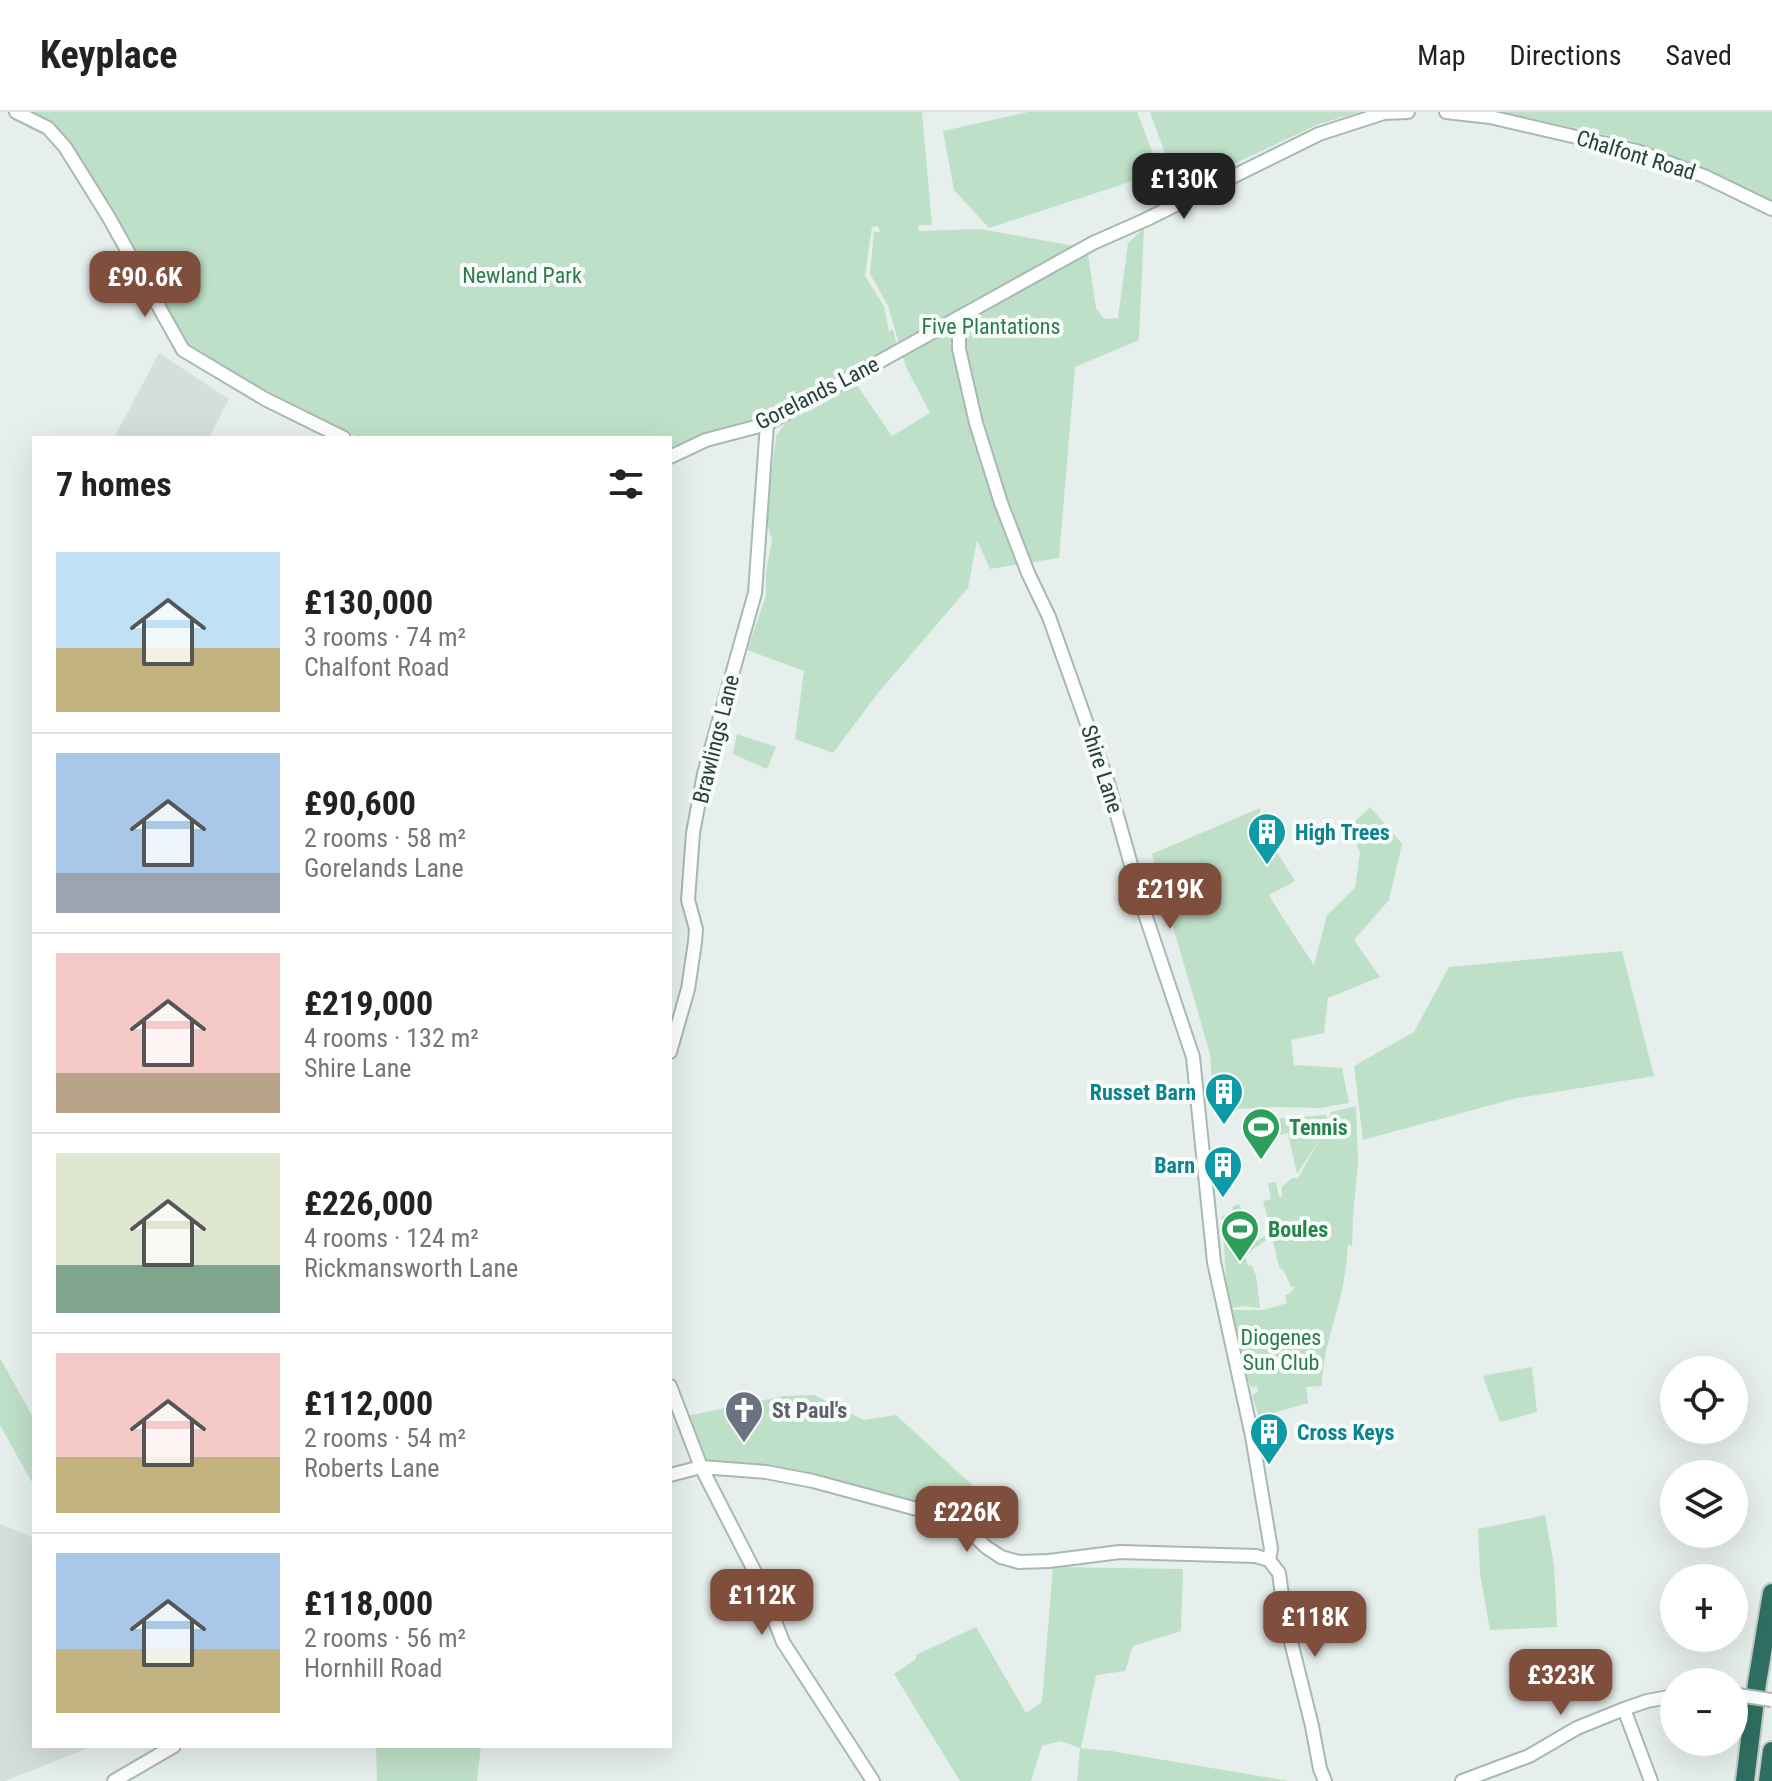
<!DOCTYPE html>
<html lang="en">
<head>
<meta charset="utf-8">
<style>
  :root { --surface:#fff; --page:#f2f2f2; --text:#222; --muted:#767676; --line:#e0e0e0; --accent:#804e3d }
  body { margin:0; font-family:"Roboto Condensed",sans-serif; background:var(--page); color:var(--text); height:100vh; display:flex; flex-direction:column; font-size:30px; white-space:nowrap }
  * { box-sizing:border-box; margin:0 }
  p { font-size:26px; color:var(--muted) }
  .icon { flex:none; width:44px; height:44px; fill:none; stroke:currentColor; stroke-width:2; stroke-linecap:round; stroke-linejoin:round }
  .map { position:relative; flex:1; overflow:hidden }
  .sheet { position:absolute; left:32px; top:324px; width:640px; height:1312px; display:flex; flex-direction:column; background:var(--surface); border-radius:0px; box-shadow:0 8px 32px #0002 }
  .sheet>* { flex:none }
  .fabs { position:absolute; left:1660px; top:1244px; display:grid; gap:16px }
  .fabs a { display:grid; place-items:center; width:88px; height:88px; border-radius:50%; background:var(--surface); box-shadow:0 8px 32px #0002; font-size:40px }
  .price { position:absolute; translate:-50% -68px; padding:0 18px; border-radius:16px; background:var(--accent); color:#fff; font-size:26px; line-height:52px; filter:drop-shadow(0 2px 4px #0008) }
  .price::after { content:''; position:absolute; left:50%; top:48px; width:24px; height:18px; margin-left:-12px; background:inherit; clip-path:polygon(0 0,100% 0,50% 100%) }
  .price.on { background:#222; color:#fff }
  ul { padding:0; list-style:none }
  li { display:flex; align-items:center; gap:24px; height:200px; padding:0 24px }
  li+li { border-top:2px solid var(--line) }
  li span { display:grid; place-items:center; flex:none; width:224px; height:160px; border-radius:0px; color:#555 }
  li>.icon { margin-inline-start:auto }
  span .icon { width:96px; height:96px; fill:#fffc; stroke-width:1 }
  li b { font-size:34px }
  h2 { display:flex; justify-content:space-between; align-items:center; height:96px; padding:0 24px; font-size:34px }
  header { display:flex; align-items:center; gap:48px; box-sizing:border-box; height:112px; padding:0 40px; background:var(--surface); border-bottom:2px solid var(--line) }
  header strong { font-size:38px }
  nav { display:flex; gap:44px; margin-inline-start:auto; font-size:28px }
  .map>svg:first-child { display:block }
</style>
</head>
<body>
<header>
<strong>Keyplace</strong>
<nav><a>Map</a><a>Directions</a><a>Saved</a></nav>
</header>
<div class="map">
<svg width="1772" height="1669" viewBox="0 0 1772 1669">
  <rect width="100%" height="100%" fill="#e6efeb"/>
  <path fill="#d4dfda" d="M159,241L229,287L209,326H114Z
    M0,1412L34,1426V1634H93L5,1669H0Z"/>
  <path fill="#bfe0c8" d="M18,0H922L932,113H918L919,119L980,117L1075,134L1084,131L1088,142L1096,196L1104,207L1118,206L1128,131L1144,116L1139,228L1075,255L1059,446L990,457L977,428L968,476L878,581L833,641L795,627L804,559L747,538L766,484V460L772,428L766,408L776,324L785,311L817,295L856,272L892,324L930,301L906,255L888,194L870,162L874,120H880L878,114L872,115L865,164L884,194L889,220L893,217L897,234L770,305L703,325L670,341V326H359L254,272L167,221L68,31Z
    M1028,0H1137L1160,60L989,116L954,78L943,19Z
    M1150,0H1360L1319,12L1189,73L1176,71Z
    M1501,0H1772V91L1728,67L1633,29Z
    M737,622L776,635L767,657L733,642Z
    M1370,695L1402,732L1389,788L1354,828L1380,865L1328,886L1324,921L1291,928L1294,953L1342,956L1349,991L1319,996L1276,995L1214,998L1210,942L1152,742L1260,696L1263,718L1295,769L1269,783C1283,807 1299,830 1314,853L1327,803L1355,776L1360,740L1349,716Z
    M1622,839L1654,964L1517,986L1363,1028L1354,954L1414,920L1449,855Z
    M1356,994L1358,1052L1353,1105L1352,1134L1348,1132C1347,1149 1345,1165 1341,1182C1334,1213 1322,1242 1322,1274L1306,1275L1308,1291L1259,1305L1252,1283L1258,1280L1257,1274L1251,1275L1241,1253L1229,1198H1264L1287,1191L1285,1183L1289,1182L1295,1175H1291L1284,1159L1279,1155L1272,1125C1262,1130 1254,1136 1245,1144L1248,1154L1251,1153L1256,1163L1260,1196L1242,1194L1228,1197L1222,1104L1232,1103L1233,1094L1239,1092L1256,1129L1272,1121L1263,1089L1271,1087L1268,1071L1276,1070L1279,1085H1282V1075L1292,1066H1298L1321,1025L1297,1062L1288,1021L1250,1030L1248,1009L1326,1003L1328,1011L1331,1000Z
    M0,1246L34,1307V1374L0,1313Z
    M1532,1255L1537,1300L1500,1310L1483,1264Z
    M814,1283L864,1308L896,1303L994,1393L953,1403L838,1375L701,1355L687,1304L784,1284Z
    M1545,1403L1554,1453L1557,1515L1490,1518L1480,1462L1478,1417Z
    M1053,1455L1183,1457L1181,1519L1133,1534L1125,1559L1096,1563L1081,1636L1111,1639L1289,1669H1077L1080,1636L1061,1629L1042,1634L1031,1669H960L894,1562L916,1547V1543L976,1515L1026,1601L1042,1590Z
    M376,1634H481L477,1669H377Z"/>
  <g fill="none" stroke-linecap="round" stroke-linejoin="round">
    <g stroke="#a8b8b2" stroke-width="16">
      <path id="minor" d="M16,0L48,16L65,35L108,104L183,238L265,287L344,326
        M1446,0L1490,5L1637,39L1704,64L1772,97
        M959,205V237L976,311L1001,391L1028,461L1049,505L1108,671L1144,799L1193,945L1214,1150L1252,1324L1271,1437L1269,1448
        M670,345L706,328L767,312L1093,131L1145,108L1319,22L1384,1L1408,0
        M670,940L688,877L695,830L696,817L688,788L693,721L704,662L755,481L767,312
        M670,1274L701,1355L758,1466L783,1530L873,1669
        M670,1363L701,1355L766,1360L813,1369L950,1406L967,1417L986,1435L1001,1445L1019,1450L1049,1449L1120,1440L1256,1444L1269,1448
        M1269,1448L1279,1461L1285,1506L1312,1614L1320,1657L1325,1669
        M1624,1597L1651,1669
        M114,1669L174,1634
        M1462,1669L1529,1644L1577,1616L1624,1597L1647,1589L1674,1584"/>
    </g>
    <g stroke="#c2cac8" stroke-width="22">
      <path id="highway" d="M1745,1669L1757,1571L1772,1481
        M1768,1669L1772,1639"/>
    </g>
    <use href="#minor" stroke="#fff" stroke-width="12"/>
    <use href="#highway" stroke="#2f6f62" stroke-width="18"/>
    <g stroke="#a8b8b2" stroke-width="16" stroke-linecap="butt">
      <path id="minor-bridge" d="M1738,1583L1772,1588"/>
    </g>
    <use href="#minor-bridge" stroke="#fff" stroke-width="12"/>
  </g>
  <defs>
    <g id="building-pin" transform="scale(2)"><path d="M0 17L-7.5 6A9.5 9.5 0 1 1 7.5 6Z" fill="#0f9aa8" stroke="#f7fbf9"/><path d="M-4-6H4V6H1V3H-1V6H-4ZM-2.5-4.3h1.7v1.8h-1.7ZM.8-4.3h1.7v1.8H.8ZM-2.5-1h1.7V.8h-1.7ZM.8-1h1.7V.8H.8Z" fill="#fff"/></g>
    <g id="stadium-pin" transform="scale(2)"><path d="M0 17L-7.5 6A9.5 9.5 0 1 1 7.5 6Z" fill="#2e9e5b" stroke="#f7fbf9"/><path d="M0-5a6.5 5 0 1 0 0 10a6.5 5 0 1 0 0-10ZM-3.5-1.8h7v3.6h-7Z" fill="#fff"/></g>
    <g id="church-pin" transform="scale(2)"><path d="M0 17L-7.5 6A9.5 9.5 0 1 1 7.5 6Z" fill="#6b7280" stroke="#f7fbf9"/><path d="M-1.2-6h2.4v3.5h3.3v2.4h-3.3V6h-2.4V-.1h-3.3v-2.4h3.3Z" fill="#fff"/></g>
  </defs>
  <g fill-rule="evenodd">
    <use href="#building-pin" x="1267" y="720"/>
    <use href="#building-pin" x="1224" y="980"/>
    <use href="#stadium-pin" x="1261" y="1015"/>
    <use href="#building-pin" x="1223" y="1053"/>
    <use href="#stadium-pin" x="1240" y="1117"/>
    <use href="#church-pin" x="744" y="1298"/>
    <use href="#building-pin" x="1269" y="1320"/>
  </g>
  <g text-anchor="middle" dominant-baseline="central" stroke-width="8" stroke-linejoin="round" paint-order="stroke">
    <g font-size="22" fill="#24423a" stroke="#f7fbf9">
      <text transform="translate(1636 43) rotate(17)">Chalfont Road</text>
      <text transform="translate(817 281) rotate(-27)">Gorelands Lane</text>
      <text transform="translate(716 627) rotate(-76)">Brawlings Lane</text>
      <text transform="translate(1102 657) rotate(72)">Shire Lane</text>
    </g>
    <g font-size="22" fill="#2d7a4b" stroke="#f7fbf9">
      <text x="522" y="163">Newland Park</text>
      <text x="991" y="214">Five Plantations</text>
      <text x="1281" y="1225">Diogenes<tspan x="1281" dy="25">Sun Club</tspan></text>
    </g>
    <g font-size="22" font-weight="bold" fill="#0d838f" stroke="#f7fbf9" text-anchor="start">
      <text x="1295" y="720">High Trees</text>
      <text x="1196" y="980" text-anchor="end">Russet Barn</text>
      <text x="1195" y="1053" text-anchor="end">Barn</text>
      <text x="1297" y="1320">Cross Keys</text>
    </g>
    <g font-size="22" font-weight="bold" fill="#27864d" stroke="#f7fbf9" text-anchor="start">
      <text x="1289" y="1015">Tennis</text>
      <text x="1268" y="1117">Boules</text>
    </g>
    <g font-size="22" font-weight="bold" fill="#5b616d" stroke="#f7fbf9" text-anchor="start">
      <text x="772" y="1298">St Paul's</text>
    </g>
  </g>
</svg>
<div class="fabs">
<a><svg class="icon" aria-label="locate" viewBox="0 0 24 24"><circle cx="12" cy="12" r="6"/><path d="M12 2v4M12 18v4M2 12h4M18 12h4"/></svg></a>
<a><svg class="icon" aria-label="layers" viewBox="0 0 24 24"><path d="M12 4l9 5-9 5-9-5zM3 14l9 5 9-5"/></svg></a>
<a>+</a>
<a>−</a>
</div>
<b class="price on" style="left:1184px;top:109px">£130K</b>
<b class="price" style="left:145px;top:207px">£90.6K</b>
<b class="price" style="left:1170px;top:819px">£219K</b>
<b class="price" style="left:967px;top:1442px">£226K</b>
<b class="price" style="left:762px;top:1525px">£112K</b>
<b class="price" style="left:1315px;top:1547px">£118K</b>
<b class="price" style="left:1561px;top:1605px">£323K</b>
<section class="sheet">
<h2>7 homes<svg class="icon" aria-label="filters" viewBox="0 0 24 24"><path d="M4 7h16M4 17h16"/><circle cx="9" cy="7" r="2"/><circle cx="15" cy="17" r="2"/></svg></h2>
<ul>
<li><span style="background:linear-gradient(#bfe0f5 60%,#c2b280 0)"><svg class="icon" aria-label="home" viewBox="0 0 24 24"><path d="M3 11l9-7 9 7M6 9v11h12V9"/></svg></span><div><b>£130,000</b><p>3 rooms · 74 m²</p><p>Chalfont Road</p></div></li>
<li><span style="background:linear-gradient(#a9c7e8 75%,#9aa5b1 0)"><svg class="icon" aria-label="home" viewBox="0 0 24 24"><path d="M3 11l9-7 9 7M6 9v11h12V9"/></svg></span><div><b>£90,600</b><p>2 rooms · 58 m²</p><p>Gorelands Lane</p></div></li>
<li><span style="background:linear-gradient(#f6c9c9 75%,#b9a48a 0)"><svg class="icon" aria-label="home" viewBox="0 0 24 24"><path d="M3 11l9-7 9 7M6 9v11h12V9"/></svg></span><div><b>£219,000</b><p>4 rooms · 132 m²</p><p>Shire Lane</p></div></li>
<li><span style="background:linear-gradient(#dfe7d0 70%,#7fa58c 0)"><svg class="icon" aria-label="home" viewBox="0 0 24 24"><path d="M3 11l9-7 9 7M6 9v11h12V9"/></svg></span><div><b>£226,000</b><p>4 rooms · 124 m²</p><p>Rickmansworth Lane</p></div></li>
<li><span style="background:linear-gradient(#f6c9c9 65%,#c2b280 0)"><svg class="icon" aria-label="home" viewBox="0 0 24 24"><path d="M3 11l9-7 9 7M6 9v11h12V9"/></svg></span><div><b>£112,000</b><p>2 rooms · 54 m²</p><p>Roberts Lane</p></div></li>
<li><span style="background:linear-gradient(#a9c7e8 60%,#c2b280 0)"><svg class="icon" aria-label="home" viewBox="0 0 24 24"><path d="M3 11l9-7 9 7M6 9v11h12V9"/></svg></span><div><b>£118,000</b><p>2 rooms · 56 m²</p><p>Hornhill Road</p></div></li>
</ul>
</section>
</div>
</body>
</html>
